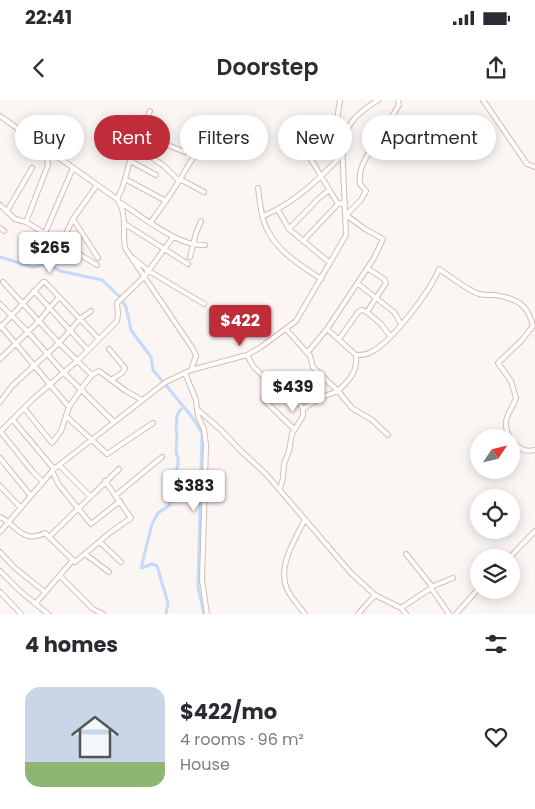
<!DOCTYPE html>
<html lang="en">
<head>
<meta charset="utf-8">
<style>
  :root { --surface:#fff; --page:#f7f7f7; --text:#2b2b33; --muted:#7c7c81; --line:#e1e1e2; --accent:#be2d39 }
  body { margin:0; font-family:Poppins,sans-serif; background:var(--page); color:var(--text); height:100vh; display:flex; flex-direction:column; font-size:19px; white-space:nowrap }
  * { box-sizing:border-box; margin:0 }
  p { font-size:16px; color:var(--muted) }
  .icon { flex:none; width:28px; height:28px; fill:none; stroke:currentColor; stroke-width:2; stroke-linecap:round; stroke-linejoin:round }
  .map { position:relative; height:514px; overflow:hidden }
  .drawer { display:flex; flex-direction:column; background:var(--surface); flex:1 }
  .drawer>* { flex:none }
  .guide { position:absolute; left:15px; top:15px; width:505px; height:45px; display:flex; gap:10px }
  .needle { width:32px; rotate:55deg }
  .fabs { position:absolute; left:470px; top:329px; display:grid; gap:10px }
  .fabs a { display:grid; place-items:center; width:50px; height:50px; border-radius:50%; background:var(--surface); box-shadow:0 2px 12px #0003; font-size:25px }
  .price { position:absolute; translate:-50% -42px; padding:0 11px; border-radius:5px; background:#fff; color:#222; font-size:16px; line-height:32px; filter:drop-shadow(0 1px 2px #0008) }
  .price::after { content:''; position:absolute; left:50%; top:30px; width:15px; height:11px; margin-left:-8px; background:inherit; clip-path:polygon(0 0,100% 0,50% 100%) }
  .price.active { background:var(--accent); color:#fff }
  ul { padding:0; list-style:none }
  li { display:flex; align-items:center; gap:15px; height:125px; padding:0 25px }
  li+li { border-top:1px solid var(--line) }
  li span { display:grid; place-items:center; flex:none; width:140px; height:100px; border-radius:15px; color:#555 }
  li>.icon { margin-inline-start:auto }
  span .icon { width:60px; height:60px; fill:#fffc; stroke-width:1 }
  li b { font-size:21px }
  h2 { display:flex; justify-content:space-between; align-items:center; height:60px; padding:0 25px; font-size:21px }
  .tag { padding:0 18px; border-radius:22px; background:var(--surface); box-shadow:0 2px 12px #0003; font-size:18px; line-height:45px }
  .tag.active { background:var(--accent); color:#fff }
  .status { display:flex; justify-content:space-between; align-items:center; height:35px; padding:0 25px; background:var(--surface); direction:ltr }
  .status svg { height:14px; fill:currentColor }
  header { display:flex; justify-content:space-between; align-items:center; height:65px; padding:0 25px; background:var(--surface); font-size:22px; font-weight:600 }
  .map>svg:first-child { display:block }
</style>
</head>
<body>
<div class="status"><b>22:41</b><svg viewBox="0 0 49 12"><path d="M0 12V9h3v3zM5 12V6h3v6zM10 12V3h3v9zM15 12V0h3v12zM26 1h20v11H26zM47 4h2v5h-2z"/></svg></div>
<header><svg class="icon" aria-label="back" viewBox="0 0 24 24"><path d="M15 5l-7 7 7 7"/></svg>Doorstep<svg class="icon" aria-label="share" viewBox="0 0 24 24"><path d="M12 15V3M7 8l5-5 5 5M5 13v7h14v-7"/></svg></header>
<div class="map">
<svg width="535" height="514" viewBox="0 0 535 514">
  <rect width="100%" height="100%" fill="#fbf5f3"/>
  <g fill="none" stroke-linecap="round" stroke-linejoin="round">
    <path stroke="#c3dafb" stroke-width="3" d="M0,157L33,167L49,164L60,171L102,180L120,197L126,207L131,230L151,257L153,270L163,282
      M165,284L192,317L202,333L198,487L204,514
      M166,514L168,503L157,466L152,464L141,468L152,424L158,413L170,405L169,393L178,365V358L176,352L177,336L176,328L177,315L181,309"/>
    <g stroke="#d8bcb1" stroke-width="6">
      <path id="minor" d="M340,0C338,14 334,31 342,43
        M483,0L527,64L535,67
        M0,16L117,99C128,115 122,130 125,148L193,249L196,256L191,270
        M290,33L310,58L338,104L345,103
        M140,34L185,52
        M151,57L164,66L179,81
        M130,61L156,75
        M125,79L166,101
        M180,79L204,92
        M258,88C260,102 261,119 268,131C279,153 302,166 321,179
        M117,99L122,89L130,61L150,11
        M119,102C142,116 178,147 205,145
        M0,105L15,119L26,122L48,65L47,57L38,44
        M278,110L289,129L330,163
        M7,111L32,68
        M263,116C295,103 319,79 343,54
        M73,119L98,158
        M26,122L97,165
        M151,122L172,92L204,40
        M125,124L188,164
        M0,128L4,131
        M289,129L318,99L329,90
        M45,133L73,68
        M303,141L338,104
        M61,144L73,119L97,85
        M190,157L196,133L201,121
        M133,158L149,171L204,204
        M367,168L384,179L386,183L367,212L381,224L390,236
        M3,182L59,243L92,275
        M357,183L394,212L401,224
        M34,191L87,249
        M0,204L28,232L64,273L114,322
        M0,225L69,307
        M0,228L43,182H45L98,238
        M286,229L310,256L313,267L338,291L322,297L303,309
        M327,229L356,255
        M339,239L359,211L362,210L367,212
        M109,249L125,268L122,273L111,280
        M307,253L327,229L374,158L383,139L365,129L346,115L361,100L366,91L360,84C357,64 373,48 383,33C388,24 393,14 399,5L398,0
        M247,255L253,266L273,286L299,303L303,309V316L292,334L289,351L284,364L283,378L280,389
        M0,259L39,221L59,197
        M185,273L196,300L197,309L221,330L241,351L266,374L351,473L375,495L401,508L406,514
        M276,288L263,299L294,329
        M0,302L12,286L59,243L80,219L91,211
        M24,308L52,343L61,331L69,307L84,285L92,275L99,271L126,291L142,300
        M197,309L198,316L204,329L206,345L202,480L207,514
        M66,316L107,354L153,323
        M13,320L54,369
        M0,331L33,372L43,382
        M0,332L33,299L77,261L117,221L118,214L117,203L144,177L173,137
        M388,335L372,320L352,308L338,291C349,280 358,272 356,255C361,255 367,255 371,252C391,243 431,190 439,169C449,176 469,191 479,194C483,195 489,195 494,195C516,198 528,204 533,226L522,240L498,263L511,281L516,298C510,315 500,319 510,338
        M511,340C519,348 524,353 535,350
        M0,358L31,396
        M59,365L90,396
        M52,371L59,385L91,424L120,401
        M0,386L21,408
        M116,395L162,357
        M0,417C18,426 22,444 45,433L75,462L112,431L131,418L105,381
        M305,419C295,440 277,466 287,489C291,498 299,506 305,514
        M0,432L54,369L158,288L166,282L191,270L247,255L261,247L296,221L346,135L342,43C349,20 358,13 378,0
        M49,437L119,369
        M100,442L121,462
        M0,452L15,468L45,492
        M85,454L109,472
        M406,454L431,485V488L449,514
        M509,458L535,431
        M0,471L20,491L48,514
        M60,476L93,509L103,514
        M431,487L453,478
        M0,492L21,514
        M36,503L73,460
        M401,508L431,488
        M358,514L375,495
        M456,514L479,488"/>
    </g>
    <use href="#minor" stroke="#fff" stroke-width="4"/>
  </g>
</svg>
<div class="fabs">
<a><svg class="needle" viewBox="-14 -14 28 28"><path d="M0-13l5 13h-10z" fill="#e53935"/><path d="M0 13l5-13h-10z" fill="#7c7c81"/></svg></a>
<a><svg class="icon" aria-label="locate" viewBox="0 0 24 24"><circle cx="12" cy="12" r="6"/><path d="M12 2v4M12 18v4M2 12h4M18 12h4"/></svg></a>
<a><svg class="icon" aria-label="layers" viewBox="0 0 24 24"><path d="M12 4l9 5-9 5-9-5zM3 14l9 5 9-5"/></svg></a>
</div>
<b class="price" style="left:50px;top:174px">$265</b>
<b class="price active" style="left:240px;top:247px">$422</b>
<b class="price" style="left:293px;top:313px">$439</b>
<b class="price" style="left:194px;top:412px">$383</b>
<div class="guide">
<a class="tag">Buy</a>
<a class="tag active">Rent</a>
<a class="tag">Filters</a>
<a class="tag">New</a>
<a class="tag">Apartment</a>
</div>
</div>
<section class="drawer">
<h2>4 homes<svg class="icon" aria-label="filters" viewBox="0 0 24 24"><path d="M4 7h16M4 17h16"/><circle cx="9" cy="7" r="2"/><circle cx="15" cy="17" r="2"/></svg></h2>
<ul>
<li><span style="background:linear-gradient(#c9d6e8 75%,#8fb573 0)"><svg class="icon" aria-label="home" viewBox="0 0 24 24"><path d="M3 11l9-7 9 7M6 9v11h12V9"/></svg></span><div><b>$422/mo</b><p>4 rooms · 96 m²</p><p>House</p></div><svg class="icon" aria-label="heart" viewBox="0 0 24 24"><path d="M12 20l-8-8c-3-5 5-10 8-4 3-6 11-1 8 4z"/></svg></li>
</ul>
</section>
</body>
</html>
